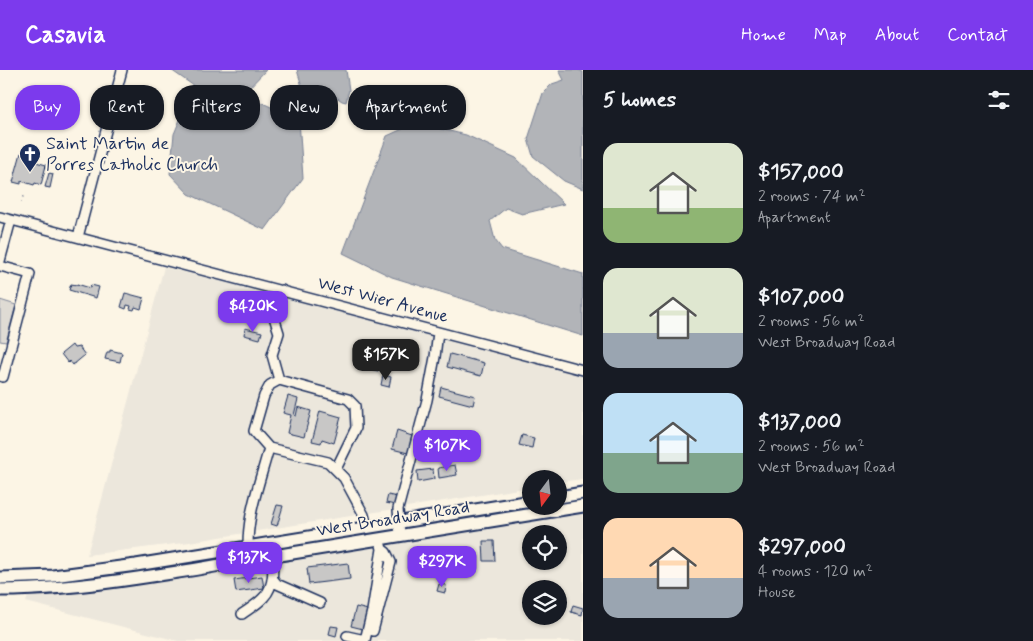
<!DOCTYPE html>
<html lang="en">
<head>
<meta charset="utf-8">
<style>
  :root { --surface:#171b24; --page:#20242c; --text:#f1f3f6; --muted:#9ea1a6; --accent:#7c3aed }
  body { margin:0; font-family:Mynerve,sans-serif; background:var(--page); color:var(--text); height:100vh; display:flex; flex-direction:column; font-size:19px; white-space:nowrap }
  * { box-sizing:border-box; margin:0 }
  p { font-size:16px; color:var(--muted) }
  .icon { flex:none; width:28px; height:28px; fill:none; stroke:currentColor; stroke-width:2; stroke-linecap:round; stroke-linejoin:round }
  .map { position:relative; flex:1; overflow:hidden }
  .sheet { display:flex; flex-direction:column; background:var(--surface); width:450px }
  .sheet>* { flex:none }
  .hud { position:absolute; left:15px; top:15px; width:475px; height:45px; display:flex; gap:10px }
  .needle { width:32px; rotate:195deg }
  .fabs { position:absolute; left:522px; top:400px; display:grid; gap:10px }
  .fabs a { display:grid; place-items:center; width:45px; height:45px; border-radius:50%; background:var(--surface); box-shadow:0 1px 4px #0004; font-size:25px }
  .price { position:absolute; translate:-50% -42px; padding:0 11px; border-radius:10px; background:var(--accent); color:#fff; font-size:16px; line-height:32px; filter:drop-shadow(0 1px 2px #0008) }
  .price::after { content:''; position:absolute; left:50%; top:30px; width:15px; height:11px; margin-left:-8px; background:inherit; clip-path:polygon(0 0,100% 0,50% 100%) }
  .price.on { background:#222; color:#fff }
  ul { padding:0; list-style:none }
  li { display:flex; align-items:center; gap:15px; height:125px; padding:0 20px }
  li span { display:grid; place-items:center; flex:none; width:140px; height:100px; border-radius:15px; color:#555 }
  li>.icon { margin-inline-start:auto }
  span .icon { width:60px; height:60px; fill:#fffc; stroke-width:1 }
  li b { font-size:21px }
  h2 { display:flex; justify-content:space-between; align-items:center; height:60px; padding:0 20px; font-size:21px }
  .pill { padding:0 18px; border-radius:20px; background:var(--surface); box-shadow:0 1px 4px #0004; font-size:18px; line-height:45px }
  .pill.on { background:var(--accent); color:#fff }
  header { display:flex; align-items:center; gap:30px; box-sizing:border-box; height:70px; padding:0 25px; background:var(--accent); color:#fff }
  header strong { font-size:24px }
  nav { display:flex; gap:28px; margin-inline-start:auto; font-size:18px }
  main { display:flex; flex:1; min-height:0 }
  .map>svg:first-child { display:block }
</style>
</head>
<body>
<header>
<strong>Casavia</strong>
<nav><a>Home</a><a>Map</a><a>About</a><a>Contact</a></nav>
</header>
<main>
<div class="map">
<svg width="583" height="571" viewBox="0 0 583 571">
  <rect width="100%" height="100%" fill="#fcf5e5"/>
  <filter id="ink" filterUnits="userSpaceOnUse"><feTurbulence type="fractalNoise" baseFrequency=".02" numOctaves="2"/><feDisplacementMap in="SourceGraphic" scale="10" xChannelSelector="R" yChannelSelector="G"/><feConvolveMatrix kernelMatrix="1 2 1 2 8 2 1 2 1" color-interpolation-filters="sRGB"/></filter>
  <g filter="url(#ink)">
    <path fill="#ece7dc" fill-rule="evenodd" d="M164,197L380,251L583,305V409L559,412V409H531V417L494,423L183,473L87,485Z
      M583,442V571H178L26,532L28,526L79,522L99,520L287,490ZM531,464H559V491H531ZM531,519H559V546H531Z"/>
    <path fill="#dfdbd4" stroke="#7d8599" d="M0,230L16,235L6,272L0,271Z"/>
    <path fill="#b2b4b8" stroke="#767f94" d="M171,0H266L243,24L299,50L303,108L265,160L189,124L170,104L174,64L194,16Z
      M297,0H346L349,20L346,32L342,31L332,24C319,30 314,29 301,24V13Z
      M559,0H578L583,2V119L564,111L533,86L528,69L543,23L552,14L564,10Z
      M416,53L466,65L516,88L564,134L522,144L506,138L490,151L495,170L502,179L583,204V266L392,207L343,183L387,66Z"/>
    <path fill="#c8c7c6" stroke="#1b2f5e" d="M21,83L37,88L36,92L46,95L41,115L35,113L34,115L21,111V114L13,112Z
      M49,103L53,104L50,118L45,117Z
      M71,214L77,215V214L90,218L91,215L99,217L96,228L69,220Z
      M125,223L144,228L141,239L135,237L134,240L130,239L131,236L127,235L126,239L121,237Z
      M245,258L262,262L260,269L244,265Z
      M72,275L74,278L79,277L85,285L73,295L70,291L68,293L61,284Z
      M110,280L122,283L120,292L105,289L107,282H110Z
      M450,284L484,293L481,306L447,297Z
      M374,286L381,288L378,301L370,299Z
      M383,305L391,307L389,317L381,315Z
      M441,317L475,326L473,335L439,326Z
      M288,326L298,329L294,345L296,346L298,337L311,341L304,367L287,363L291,345L283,343Z
      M320,341L341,347L334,373L322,369L321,373L312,371Z
      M397,361L412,366L408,383L392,379Z
      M522,365L534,368L532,378L519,375Z
      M455,395L457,405L439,408L438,398Z
      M433,399L434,409L418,412L417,401Z
      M388,425L397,427L395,435L386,433Z
      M277,435L283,436L277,456L271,454Z
      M483,471H494L495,491H484Z
      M414,487L423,490L419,503L410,500Z
      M348,493L350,509L309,514L307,498Z
      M262,506L264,518L236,522L234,510Z
      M439,514L446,515L445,523L437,521Z
      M573,535L583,538L582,545L571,542Z
      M356,537L368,540L363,559L351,556Z
      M331,556L338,557L336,566L329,564Z"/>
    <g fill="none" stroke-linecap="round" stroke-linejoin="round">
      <g stroke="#1b2f5e" stroke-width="12">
        <path id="minor" d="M0,147L583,300
          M78,167L122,0
          M0,191L11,150
          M0,196L30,204L3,307L0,306
          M279,310L272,285L279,263L274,247L282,220
          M336,399L356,358L355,336L348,329L279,310L270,315L264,326L254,361L269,378L328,392L344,408L364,445L367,457
          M400,466L398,439L427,330L435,287L438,262
          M249,490C244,452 259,415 269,378
          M273,509L277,514L320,533
          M242,544C249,539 258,534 264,527C277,514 272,490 271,473
          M373,561L391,492L386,482L382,479L381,475
          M347,566L365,570L372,541L382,479"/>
      </g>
      <g stroke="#1b2f5e" stroke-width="15">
        <path id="major" d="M559,427L583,423
          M0,508L53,506L136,495L531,431
          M0,520C46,520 92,515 138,508C175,503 212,497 249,490L583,436"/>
      </g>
      <path stroke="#1b2f5e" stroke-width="1" stroke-dasharray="1 4" stroke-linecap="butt" d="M22,132L24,126"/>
      <use href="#minor" stroke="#fcf5e5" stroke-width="9"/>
      <use href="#major" stroke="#fcf5e5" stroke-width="11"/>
    </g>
  </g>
  <defs>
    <g id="church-pin" transform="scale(1.125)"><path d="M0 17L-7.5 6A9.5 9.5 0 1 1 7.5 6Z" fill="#1b2f5e" stroke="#fcf5e5"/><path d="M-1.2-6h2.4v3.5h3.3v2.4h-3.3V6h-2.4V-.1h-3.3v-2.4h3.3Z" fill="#fff"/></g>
  </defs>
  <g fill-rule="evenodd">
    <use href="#church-pin" x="30" y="84"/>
  </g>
  <g text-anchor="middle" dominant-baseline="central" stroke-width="4" stroke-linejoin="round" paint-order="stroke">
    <g font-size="18" fill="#1b2f5e" stroke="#fcf5e5" text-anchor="start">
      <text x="46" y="74">Saint Martin de<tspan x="46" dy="21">Porres Catholic Church</tspan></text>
    </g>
    <g font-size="18" fill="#1b2f5e" stroke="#fcf5e5">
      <text transform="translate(383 230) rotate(15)">West Wier Avenue</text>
      <text transform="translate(393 449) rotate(-9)">West Broadway Road</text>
    </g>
  </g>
</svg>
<div class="fabs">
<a><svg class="needle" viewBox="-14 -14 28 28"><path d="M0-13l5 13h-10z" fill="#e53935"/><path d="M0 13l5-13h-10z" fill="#9ea1a6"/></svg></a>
<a><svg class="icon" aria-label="locate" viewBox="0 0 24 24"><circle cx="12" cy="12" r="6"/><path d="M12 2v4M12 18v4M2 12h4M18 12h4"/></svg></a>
<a><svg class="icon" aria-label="layers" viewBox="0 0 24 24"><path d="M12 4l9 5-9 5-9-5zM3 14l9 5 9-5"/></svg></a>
</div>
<b class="price" style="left:253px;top:263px">$420K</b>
<b class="price on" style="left:386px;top:311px">$157K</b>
<b class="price" style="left:447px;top:402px">$107K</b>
<b class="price" style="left:249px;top:514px">$137K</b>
<b class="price" style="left:442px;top:518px">$297K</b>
<div class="hud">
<a class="pill on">Buy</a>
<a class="pill">Rent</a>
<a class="pill">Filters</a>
<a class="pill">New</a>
<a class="pill">Apartment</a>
</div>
</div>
<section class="sheet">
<h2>5 homes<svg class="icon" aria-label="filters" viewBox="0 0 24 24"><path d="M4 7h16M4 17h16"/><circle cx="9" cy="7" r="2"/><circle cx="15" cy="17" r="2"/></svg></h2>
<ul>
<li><span style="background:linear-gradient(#dfe7d0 65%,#8fb573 0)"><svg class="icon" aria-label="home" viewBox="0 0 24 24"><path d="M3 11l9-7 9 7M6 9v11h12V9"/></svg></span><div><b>$157,000</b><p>2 rooms · 74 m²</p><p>Apartment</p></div></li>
<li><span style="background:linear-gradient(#dfe7d0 65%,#9aa5b1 0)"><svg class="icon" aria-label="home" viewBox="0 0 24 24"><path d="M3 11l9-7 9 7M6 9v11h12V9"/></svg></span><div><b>$107,000</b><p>2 rooms · 56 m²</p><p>West Broadway Road</p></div></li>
<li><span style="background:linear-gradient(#bfe0f5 60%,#7fa58c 0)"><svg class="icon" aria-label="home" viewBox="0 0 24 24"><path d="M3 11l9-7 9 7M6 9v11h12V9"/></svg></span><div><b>$137,000</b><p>2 rooms · 56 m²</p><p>West Broadway Road</p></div></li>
<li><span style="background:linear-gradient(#ffd9b3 60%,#9aa5b1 0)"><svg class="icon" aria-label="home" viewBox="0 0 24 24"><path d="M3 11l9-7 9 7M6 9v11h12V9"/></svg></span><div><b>$297,000</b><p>4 rooms · 120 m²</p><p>House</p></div></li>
</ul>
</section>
</main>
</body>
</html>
